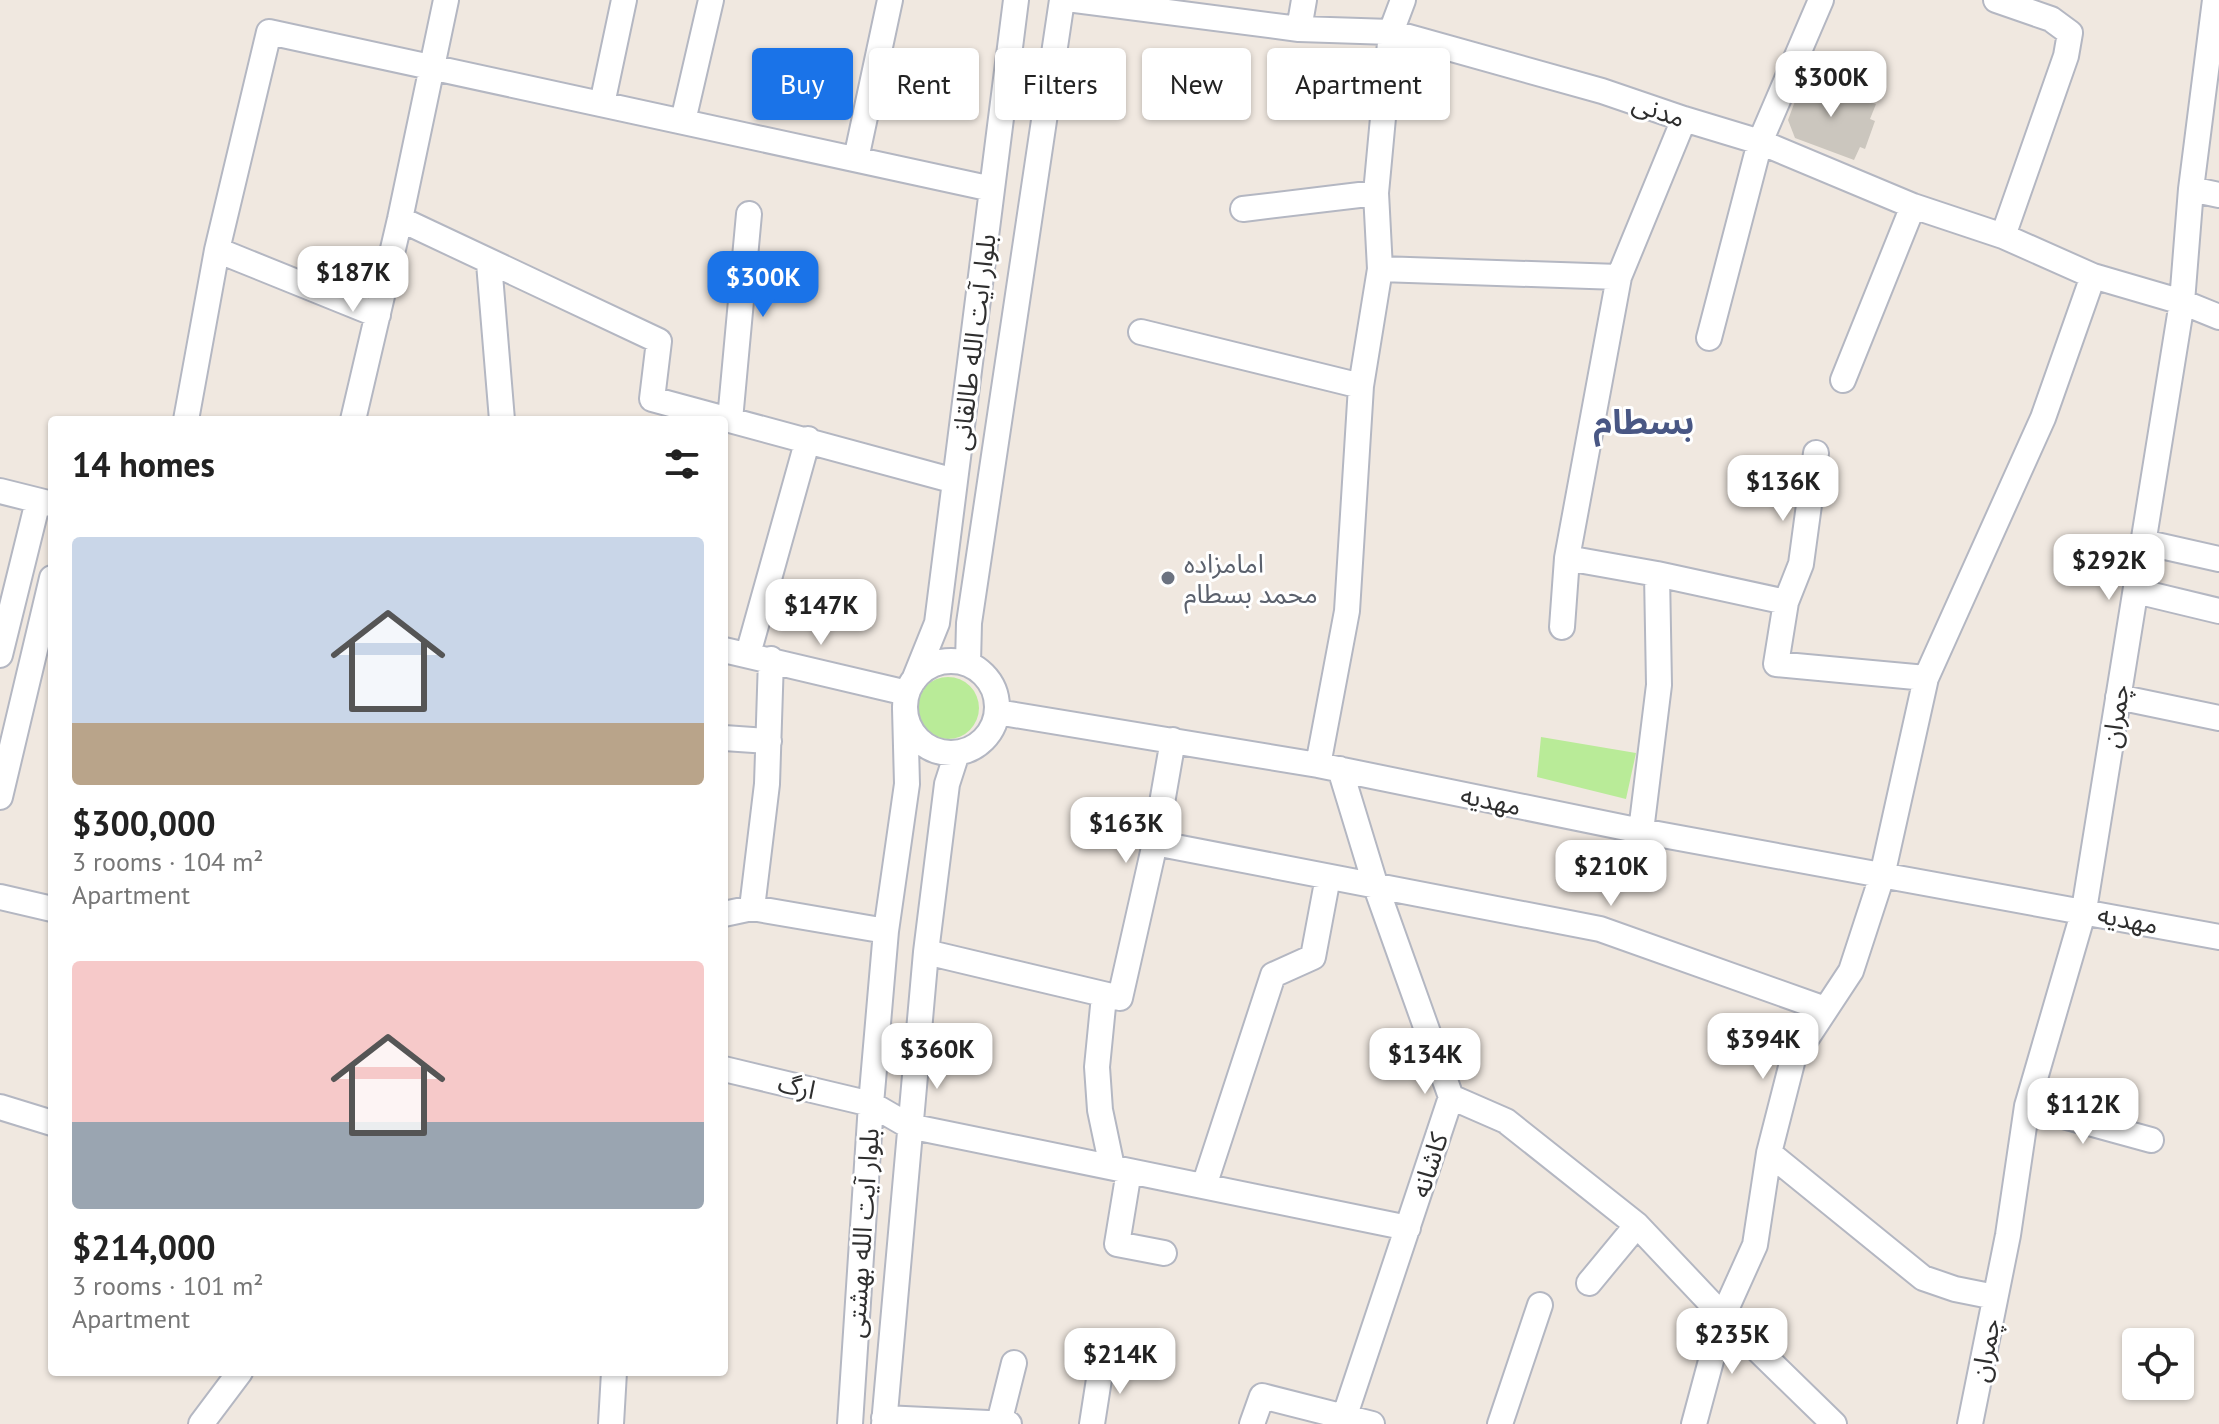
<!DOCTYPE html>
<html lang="en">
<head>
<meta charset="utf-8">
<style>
  :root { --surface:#fff; --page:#f2f2f2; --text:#222; --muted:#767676; --accent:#1a73e8 }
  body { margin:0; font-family:"PT Sans","Noto Sans Arabic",sans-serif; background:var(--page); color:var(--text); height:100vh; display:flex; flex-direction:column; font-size:30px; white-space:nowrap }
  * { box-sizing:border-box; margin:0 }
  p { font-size:26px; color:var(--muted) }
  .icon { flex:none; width:44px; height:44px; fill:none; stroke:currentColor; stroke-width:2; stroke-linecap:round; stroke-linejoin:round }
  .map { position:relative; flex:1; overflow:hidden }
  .sheet { position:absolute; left:48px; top:416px; width:680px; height:960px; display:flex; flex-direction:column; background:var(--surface); border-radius:8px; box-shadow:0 2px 6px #0004 }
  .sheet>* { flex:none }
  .hud { position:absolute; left:752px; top:48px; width:760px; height:72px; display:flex; gap:16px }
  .fabs { position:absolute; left:2122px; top:1328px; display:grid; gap:16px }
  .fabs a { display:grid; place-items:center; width:72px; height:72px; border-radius:8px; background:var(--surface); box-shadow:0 2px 6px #0004; font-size:40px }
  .price { position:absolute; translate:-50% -68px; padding:0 18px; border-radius:16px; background:#fff; color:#222; font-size:26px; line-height:52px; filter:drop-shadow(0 2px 4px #0008) }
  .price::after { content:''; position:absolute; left:50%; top:48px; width:24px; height:18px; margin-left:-12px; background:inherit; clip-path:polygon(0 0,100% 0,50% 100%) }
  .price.on { background:var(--accent); color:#fff }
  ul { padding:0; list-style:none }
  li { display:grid; align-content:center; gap:16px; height:424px; padding:0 24px }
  li span { display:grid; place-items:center; height:248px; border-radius:8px; color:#555 }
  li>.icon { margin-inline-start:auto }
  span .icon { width:144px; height:144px; fill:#fffc; stroke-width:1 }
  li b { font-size:34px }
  h2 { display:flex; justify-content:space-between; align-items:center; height:96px; padding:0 24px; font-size:34px }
  .tag { padding:0 28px; border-radius:8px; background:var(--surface); box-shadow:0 2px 6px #0004; font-size:28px; line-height:72px }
  .tag.on { background:var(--accent); color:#fff }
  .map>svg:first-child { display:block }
</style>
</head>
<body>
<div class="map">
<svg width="2219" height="1424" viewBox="0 0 2219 1424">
  <rect width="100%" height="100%" fill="#f0e8e0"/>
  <path fill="#b9eb98" d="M917 708a31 31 0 1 1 62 0a31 31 0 1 1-62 0Z
    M1541,737L1636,753L1626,799L1537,777Z"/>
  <path fill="#cbc6be" d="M1804,77L1876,104L1870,119L1875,121L1865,149L1860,147L1854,160L1795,138L1788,120Z"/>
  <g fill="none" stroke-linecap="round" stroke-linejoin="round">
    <g stroke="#b4b7c2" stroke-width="28">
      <path id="minor" d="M1075,0L1299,29L1391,32L1602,91L1684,119L1760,142L1913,206L2003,236L2093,276L2182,302L2219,317
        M1996,0L2051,19L2070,33L2066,56L2003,236
        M1299,29L1304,0
        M602,104L624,0
        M683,121L711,0
        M856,159L890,0
        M2191,189L2219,195
        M1243,209L1376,193
        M400,219L659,341L652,399L955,481
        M217,250L378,315
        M489,263L502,420
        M1380,269L1619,277
        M1141,332L1361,386
        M1709,338L1760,142L1821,0
        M1843,380L1913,206
        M186,420L217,250L269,32L992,189
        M353,420L400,219L446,0
        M730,420L749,214
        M0,491L52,504
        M2143,542L2219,559
        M1567,558L1657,574L1786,602L1776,664L1926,678
        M2136,591L2219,611
        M1786,602L1801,564L1816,453
        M1562,627L1567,558L1619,277L1684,119
        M724,650L907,693
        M748,654L808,439
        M0,655L38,501
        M905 707a46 46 0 1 1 92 0a46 46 0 1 1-92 0Z
        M968,663L969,623L1062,0
        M914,680L937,623L1016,0
        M2118,697L2219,718
        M997,712L1318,765L1641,831L2219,937
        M724,738L769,741
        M1318,765L1347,611L1361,386L1380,269L1376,193L1391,32L1403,0
        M1340,769L1376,887L1451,1097L1342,1424
        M0,797L52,578
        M1641,831L1659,685L1657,574
        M1155,843L1600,929L1825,1009
        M0,897L52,909
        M752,908L767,784L771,659
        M724,914L752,908L886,931
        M926,952L1120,998L1155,843L1173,740
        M1104,996L1097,1067L1100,1110L1112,1167
        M724,1069L871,1104L909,1126L1408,1228
        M1451,1097L1506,1121L1637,1225L1723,1316L1834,1424
        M2027,1106L2151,1140
        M0,1107L52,1123
        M1769,1153L1923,1278L1955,1289L1995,1297
        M1129,1171L1117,1244L1164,1253
        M1204,1186L1273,975L1313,957L1328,877
        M1589,1283L1637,1225
        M884,1418L1009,1424
        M999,1423L1014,1363
        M201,1424L240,1372
        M611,1424L614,1372
        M850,1424L871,1104L886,931L907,784L905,709
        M884,1424L926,952L947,784L957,753
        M1092,1424L1102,1360
        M1252,1424L1262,1396L1372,1424
        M1500,1424L1540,1305
        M1694,1424L1723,1316L1755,1245L1769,1153L1793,1059L1851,971L1882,876L1926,678L2043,418L2093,276
        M1970,1424L2008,1235L2027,1106L2084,910L2182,302L2191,189L2215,0"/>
    </g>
    <use href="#minor" stroke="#fff" stroke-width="24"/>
  </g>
  <circle fill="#6b7280" stroke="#fff" stroke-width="3" cx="1168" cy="578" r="8"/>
  <g text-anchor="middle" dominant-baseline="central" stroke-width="6" stroke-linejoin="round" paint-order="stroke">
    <g font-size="26" fill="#2e2e2e" stroke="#fff">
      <text transform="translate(1659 110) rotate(19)">مدنی</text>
      <text transform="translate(973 342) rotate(-83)">بلوار آیت الله طالقانی</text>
      <text transform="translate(2115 716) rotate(-81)">چمران</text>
      <text transform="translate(1491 800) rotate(12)">مهدیه</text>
      <text transform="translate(2128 919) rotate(11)">مهدیه</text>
      <text transform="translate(797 1086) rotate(13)">ارگ</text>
      <text transform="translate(1429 1165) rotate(-72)">کاشانه</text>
      <text transform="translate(862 1233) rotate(-86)">بلوار آیت الله بهشتی</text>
      <text transform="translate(1985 1350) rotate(-79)">چمران</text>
    </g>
    <g font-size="26" fill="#5b616d" stroke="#fff" text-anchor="start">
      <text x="1184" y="563">امامزاده<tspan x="1184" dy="30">محمد بسطام</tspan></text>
    </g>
    <g font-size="34" font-weight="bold" fill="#495784" stroke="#fff">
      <text x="1644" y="421">بسطام</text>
    </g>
  </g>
</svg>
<div class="fabs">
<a><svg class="icon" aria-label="locate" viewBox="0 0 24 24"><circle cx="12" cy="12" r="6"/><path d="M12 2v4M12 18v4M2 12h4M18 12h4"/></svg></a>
</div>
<b class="price" style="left:1831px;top:119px">$300K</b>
<b class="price" style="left:353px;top:314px">$187K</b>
<b class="price on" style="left:763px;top:319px">$300K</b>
<b class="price" style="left:1783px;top:523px">$136K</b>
<b class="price" style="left:2109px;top:602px">$292K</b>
<b class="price" style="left:821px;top:647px">$147K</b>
<b class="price" style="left:1126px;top:865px">$163K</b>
<b class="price" style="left:1611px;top:908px">$210K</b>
<b class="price" style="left:1763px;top:1081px">$394K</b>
<b class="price" style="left:937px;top:1091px">$360K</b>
<b class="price" style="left:1425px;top:1096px">$134K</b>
<b class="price" style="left:2083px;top:1146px">$112K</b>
<b class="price" style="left:1732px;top:1376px">$235K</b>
<b class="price" style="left:1120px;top:1396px">$214K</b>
<div class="hud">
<a class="tag on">Buy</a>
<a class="tag">Rent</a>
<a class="tag">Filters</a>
<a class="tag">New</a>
<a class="tag">Apartment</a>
</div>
<section class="sheet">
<h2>14 homes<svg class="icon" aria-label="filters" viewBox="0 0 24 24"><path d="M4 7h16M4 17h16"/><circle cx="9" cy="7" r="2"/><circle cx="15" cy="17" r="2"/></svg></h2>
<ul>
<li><span style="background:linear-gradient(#c9d6e8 75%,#b9a48a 0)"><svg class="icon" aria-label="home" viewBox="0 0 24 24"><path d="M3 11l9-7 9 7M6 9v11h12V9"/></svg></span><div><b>$300,000</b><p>3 rooms · 104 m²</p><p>Apartment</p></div></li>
<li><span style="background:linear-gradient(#f6c9c9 65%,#9aa5b1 0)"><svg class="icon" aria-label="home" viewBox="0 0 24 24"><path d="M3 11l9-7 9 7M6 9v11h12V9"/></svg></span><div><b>$214,000</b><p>3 rooms · 101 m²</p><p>Apartment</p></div></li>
</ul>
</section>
</div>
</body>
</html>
